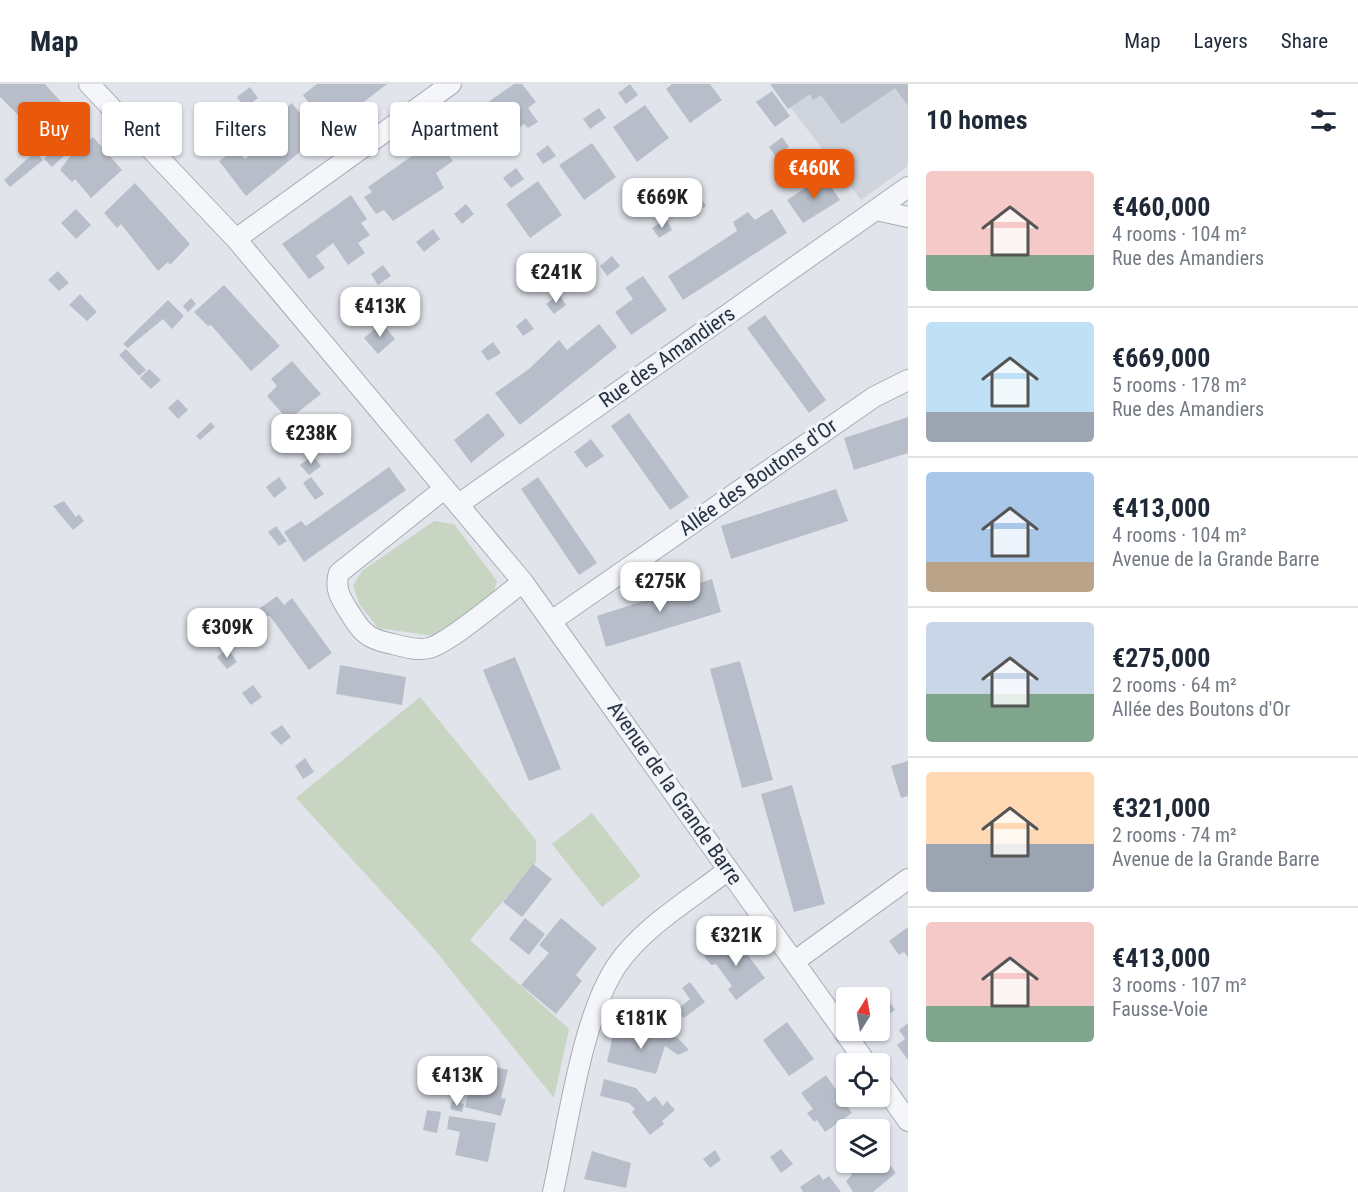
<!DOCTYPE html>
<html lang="en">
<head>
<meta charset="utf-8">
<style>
  :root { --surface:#fff; --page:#f6f6f7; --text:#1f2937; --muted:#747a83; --line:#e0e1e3; --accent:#ea580c }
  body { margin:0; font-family:"Roboto Condensed",sans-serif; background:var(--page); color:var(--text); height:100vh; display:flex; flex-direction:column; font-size:22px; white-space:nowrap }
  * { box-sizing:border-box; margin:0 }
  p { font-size:20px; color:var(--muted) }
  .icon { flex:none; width:33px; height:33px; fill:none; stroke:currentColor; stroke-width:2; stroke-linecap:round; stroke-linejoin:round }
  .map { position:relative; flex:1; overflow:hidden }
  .panel { display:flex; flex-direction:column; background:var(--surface); width:450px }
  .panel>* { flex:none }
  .hud { position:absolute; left:18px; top:18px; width:570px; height:54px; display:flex; gap:12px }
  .needle { width:39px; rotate:11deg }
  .controls { position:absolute; left:836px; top:903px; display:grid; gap:12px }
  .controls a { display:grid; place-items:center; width:54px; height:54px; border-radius:6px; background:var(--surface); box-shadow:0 2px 4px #0004; font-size:30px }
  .price { position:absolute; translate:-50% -51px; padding:0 14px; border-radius:12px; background:#fff; color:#222; font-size:20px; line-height:39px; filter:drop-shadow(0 2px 3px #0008) }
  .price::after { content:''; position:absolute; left:50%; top:36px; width:18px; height:14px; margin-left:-9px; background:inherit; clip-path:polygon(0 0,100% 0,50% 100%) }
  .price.on { background:var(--accent); color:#fff }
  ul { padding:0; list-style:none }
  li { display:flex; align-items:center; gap:18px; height:150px; padding:0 18px }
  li+li { border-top:2px solid var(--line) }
  li span { display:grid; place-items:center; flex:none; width:168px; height:120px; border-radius:6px; color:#555 }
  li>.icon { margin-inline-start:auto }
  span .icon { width:72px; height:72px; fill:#fffc; stroke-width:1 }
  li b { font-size:26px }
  h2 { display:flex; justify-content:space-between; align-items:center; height:72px; padding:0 18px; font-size:26px }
  .tag { padding:0 21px; border-radius:6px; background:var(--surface); box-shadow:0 2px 4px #0004; font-size:21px; line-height:54px }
  .tag.on { background:var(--accent); color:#fff }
  header { display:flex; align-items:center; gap:36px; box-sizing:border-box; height:84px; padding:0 30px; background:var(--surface); border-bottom:2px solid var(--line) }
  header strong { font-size:28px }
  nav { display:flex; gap:33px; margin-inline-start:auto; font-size:21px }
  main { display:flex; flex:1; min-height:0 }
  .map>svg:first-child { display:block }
</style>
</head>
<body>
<header>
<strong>Map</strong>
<nav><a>Map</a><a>Layers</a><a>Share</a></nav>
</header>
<main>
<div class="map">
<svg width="908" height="1108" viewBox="0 0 908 1108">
  <rect width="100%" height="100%" fill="#e1e5eb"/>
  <path fill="#cfd4dd" d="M773,0H908V82L861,116Z"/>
  <path fill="#c7d5c2" d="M434,437L454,440L497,497L493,511L433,552L378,544L360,521L353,502L362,487Z
    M420,613L536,756V778L470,856L569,945L554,1014L434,865L296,714Z
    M592,729L641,792L602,823L552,760Z"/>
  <path fill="#b8bec9" d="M0,0H45L71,29L41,54L0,13Z
    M317,0H387L326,47L309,25L312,23L303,11Z
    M514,0H522L536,18L528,24L538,38L528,44L524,40L517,45L511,37L494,48L496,52L488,58L485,55L468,67L451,44Z
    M630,0L638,11L626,20L618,9Z
    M672,0H710L722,16L690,39L666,5Z
    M770,0H908V22L895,4L842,40L821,11L813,16L810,10L788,25Z
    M250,3L258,14L245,24L237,13Z
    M772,7L790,32L775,43L756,18Z
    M292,19L312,45L305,51L311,59L246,112L219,77L236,65L245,75L275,51L277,50L268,39Z
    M645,21L669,54L637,78L613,43Z
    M599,24L606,34L590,45L583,35Z
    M218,29L226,39L209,53L200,43Z
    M93,53L122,86L91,114L75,95L72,98L60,86L71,71Z
    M782,53L789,63L776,73L769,63Z
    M436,55L453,77L436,89L444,104L393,137L384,126L376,130L364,113L372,108L368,103Z
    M592,59L616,93L584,116L559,81Z
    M59,60L67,69L52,83L44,75Z
    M548,61L556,72L543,80L536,70Z
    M35,68L43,76L10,103L4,96Z
    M516,84L524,95L511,104L503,94Z
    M824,92L840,116L803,139L787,116Z
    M538,97L562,131L530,154L506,120Z
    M135,99L190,160L170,181L168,178L158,187L121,140L117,144L104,129Z
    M351,111L367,135L361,139L370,151L358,159L365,169L348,181L333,159L316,172L325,184L309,195L282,160Z
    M699,111L706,122L693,131L686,120Z
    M466,120L474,130L462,140L454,130Z
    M76,125L91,141L76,155L61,139Z
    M772,125L787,149L683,216L668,192L737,147L733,138L748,128L755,136Z
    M666,135L672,146L659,154L652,144Z
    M433,145L440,155L424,168L416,158Z
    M612,172L620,182L607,192L600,182Z
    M383,181L391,192L378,201L371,190Z
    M58,187L69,199L59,207L48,196Z
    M643,192L667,226L631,251L615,228L633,215L625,204Z
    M224,201L280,262L251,287L211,241L208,242L194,228Z
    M80,210L97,228L87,237L69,221Z
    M559,210L566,221L554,230L546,220Z
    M191,214L196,220L188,228L183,222Z
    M168,216L184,232L172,245L163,235L128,264L123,260Z
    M765,231L826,316L809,329L747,244Z
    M526,234L534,245L523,252L516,242Z
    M382,239L395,255L378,270L364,254Z
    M599,240L617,263L520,341L495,309L529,285L559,256L567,266Z
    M493,258L501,269L488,277L481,267Z
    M126,265L146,286L139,292L119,271Z
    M292,277L321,310L288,336L267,312L277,302L271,295Z
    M149,285L161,296L151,305L140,294Z
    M178,315L188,326L178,335L168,324Z
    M488,329L505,351L471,379L454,356Z
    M629,329L689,413L670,426L611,342Z
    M908,333V369L854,386L844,354Z
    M211,338L215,343L200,356L196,352Z
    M345,346L353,356L341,366L333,356Z
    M591,355L604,372L586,384L574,368Z
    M313,372L321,382L309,391L300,381Z
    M389,383L406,406L304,478L284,448L301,437L306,442Z
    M279,393L287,404L274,414L266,403Z
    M311,393L324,410L315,416L303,399Z
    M538,393L597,479L579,491L521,405Z
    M836,405L848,437L731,475L721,442Z
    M64,417L76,433L79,430L84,437L73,446L53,422Z
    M276,442L287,457L279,462L268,448Z
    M712,495L721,528L606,563L597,532Z
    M277,512L284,521L292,514L332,569L309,586L270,532H266L260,524Z
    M228,565L237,578L227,585L217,573Z
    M515,573L561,685L529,697L483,586Z
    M740,577L773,696L742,704L710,585Z
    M340,581L406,593L402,621L336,610Z
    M253,601L262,613L251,621L242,609Z
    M282,641L291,653L281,661L270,649Z
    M305,674L314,688L303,695L295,682Z
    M908,677V712L901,714L891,682Z
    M792,701L825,820L794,828L761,710Z
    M533,780L552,795L522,833L503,818Z
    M525,834L545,850L529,871L509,855Z
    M561,834L597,864L576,891L582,897L556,930L521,901L549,869L539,861Z
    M908,843V873L904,868L899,871L889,857Z
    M733,851L765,894L736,916L728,905L732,902L716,880L711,881L704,872Z
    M690,898L705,918L684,934L677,926L690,915L682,904Z
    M887,914L895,926L879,937V919Z
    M787,938L814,975L789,992L763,956Z
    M908,939V976L897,961L905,955L899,946Z
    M615,942L660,955L662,950L678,954L689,966L678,971L665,962L656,990L607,978Z
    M475,978L508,986L501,1014L506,1015L501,1032L465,1023Z
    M826,991L852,1029L825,1048L817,1036L814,1038L807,1029L813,1025L801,1009Z
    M604,995L636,1004L648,1018L655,1012L663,1022L667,1017L675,1026L662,1037L664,1040L650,1051L632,1028L635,1025L629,1019L600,1012Z
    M452,1017L464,1020L462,1028L450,1025Z
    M427,1026L441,1028L437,1049L423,1046Z
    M449,1032L496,1039L488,1078L455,1071L460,1048L447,1045Z
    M781,1065L793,1080L781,1089L770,1073Z
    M715,1066L721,1076L710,1084L703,1075Z
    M879,1066L896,1089L873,1108H853L846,1097L852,1091L841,1075L846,1070V1078H879Z
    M592,1067L631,1079L626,1104L584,1095Z
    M819,1090L823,1096L829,1092L841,1108H803L800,1103Z"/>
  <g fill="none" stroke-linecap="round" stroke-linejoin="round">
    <g stroke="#a6acb6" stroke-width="22">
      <path id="street" d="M89,0L236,155L523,498L867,980
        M876,126L908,133
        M236,155L451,0
        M444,405L339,489C333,507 344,519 353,534C364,552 373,556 393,560C404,563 418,567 429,564C448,560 504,512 523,498
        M459,420L908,103
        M553,536L874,313L908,296
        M795,877L908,795
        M879,996L908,1037
        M553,1108C568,1043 581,935 617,881C644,842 691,815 728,786"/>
    </g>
    <use href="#street" stroke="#f4f6f9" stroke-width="20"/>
  </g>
  <g text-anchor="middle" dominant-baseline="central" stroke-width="6" stroke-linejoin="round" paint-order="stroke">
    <g font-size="21" fill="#293344" stroke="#f1f4f8">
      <text transform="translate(667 273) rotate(-35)">Rue des Amandiers</text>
      <text transform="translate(758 393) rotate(-35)">Allée des Boutons d'Or</text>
      <text transform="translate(675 709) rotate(55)">Avenue de la Grande Barre</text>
    </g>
  </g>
</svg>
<div class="controls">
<a><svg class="needle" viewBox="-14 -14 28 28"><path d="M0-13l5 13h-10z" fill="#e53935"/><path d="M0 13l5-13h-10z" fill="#747a83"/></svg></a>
<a><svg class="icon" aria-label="locate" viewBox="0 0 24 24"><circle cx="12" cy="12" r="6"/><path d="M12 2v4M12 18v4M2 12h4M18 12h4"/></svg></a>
<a><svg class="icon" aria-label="layers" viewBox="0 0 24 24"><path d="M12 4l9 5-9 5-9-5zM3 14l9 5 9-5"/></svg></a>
</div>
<b class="price on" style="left:814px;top:116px">€460K</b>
<b class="price" style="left:662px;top:145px">€669K</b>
<b class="price" style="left:556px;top:220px">€241K</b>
<b class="price" style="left:380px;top:254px">€413K</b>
<b class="price" style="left:311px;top:381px">€238K</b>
<b class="price" style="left:660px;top:529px">€275K</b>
<b class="price" style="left:227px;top:575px">€309K</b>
<b class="price" style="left:736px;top:883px">€321K</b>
<b class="price" style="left:641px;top:966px">€181K</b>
<b class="price" style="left:457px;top:1023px">€413K</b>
<div class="hud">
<a class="tag on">Buy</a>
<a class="tag">Rent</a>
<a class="tag">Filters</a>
<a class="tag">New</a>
<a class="tag">Apartment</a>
</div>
</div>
<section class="panel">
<h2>10 homes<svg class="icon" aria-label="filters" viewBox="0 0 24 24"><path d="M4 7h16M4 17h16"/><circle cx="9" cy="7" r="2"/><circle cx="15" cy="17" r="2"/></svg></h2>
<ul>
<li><span style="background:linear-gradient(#f6c9c9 70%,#7fa58c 0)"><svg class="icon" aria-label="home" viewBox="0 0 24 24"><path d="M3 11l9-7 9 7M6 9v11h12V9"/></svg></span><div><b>€460,000</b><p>4 rooms · 104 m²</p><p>Rue des Amandiers</p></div></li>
<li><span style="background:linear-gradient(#bfe0f5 75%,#9aa5b1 0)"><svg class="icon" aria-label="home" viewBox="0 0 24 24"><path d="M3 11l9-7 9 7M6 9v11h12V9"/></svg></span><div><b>€669,000</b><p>5 rooms · 178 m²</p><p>Rue des Amandiers</p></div></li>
<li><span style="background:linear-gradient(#a9c7e8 75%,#b9a48a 0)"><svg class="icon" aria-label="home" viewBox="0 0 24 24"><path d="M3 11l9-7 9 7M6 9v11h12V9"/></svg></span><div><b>€413,000</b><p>4 rooms · 104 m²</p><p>Avenue de la Grande Barre</p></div></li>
<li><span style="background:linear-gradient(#c9d6e8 60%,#7fa58c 0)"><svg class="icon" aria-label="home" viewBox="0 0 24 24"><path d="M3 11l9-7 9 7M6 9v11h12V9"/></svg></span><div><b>€275,000</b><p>2 rooms · 64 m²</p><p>Allée des Boutons d'Or</p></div></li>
<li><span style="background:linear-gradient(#ffd9b3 60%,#9aa5b1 0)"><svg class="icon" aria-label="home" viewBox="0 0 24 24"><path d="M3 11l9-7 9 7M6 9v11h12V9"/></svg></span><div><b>€321,000</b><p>2 rooms · 74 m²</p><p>Avenue de la Grande Barre</p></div></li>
<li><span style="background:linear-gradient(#f6c9c9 70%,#7fa58c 0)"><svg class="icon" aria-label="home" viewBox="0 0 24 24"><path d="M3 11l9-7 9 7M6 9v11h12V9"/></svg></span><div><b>€413,000</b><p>3 rooms · 107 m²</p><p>Fausse-Voie</p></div></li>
</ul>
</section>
</main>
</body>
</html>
